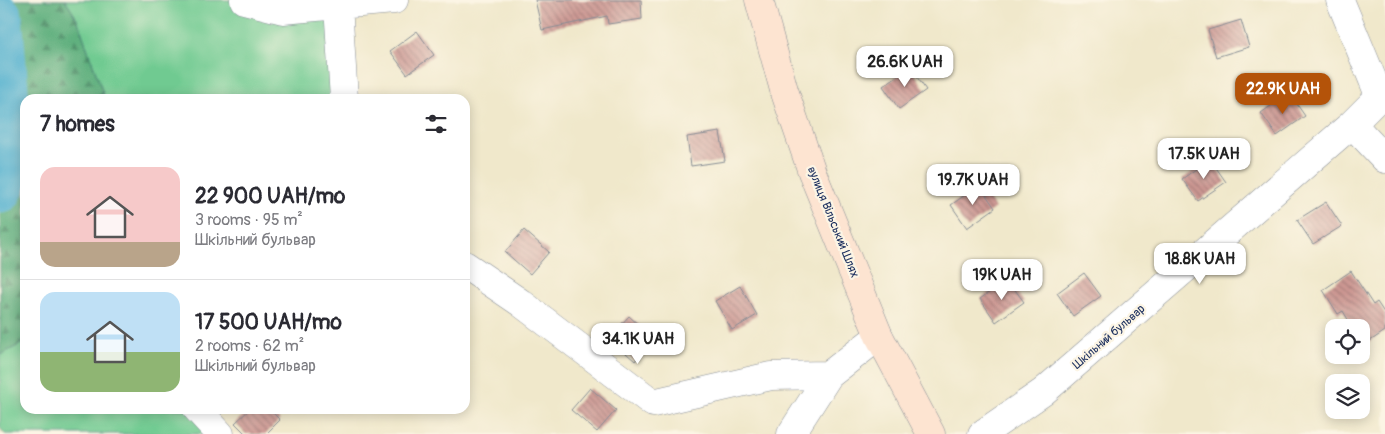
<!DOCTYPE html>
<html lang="en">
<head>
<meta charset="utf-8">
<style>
  :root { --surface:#fff; --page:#f2f2f3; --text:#2b2b33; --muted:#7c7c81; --line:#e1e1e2; --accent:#b45309 }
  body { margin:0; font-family:Pangolin,sans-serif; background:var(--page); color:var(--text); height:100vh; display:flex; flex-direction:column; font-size:19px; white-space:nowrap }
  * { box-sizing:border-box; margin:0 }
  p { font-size:16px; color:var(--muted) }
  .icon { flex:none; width:28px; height:28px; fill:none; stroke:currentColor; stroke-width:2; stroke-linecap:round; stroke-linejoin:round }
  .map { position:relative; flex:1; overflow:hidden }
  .sheet { position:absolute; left:20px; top:94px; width:450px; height:320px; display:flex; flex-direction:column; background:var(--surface); border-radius:15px; box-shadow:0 2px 12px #0003 }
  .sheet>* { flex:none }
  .buttons { position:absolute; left:1325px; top:319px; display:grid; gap:10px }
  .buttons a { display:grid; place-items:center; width:45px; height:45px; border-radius:10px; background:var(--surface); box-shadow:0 2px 12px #0003; font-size:25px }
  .price { position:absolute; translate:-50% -42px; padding:0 11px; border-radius:10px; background:#fff; color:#222; font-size:16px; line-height:32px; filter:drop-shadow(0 1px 2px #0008) }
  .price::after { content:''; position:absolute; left:50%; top:30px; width:15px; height:11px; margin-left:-8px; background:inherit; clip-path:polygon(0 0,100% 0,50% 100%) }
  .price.on { background:var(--accent); color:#fff }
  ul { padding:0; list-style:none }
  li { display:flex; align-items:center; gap:15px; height:125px; padding:0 20px }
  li+li { border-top:1px solid var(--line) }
  li span { display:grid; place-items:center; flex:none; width:140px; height:100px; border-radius:15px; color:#555 }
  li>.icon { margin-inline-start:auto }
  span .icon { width:60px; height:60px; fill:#fffc; stroke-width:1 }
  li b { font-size:21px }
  h2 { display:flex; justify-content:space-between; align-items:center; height:60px; padding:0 20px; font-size:21px }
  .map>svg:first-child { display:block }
</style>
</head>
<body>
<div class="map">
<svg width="1385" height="434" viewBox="0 0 1385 434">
  <defs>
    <pattern id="forest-firs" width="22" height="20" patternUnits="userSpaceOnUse" patternTransform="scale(1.25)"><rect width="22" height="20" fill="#5cae7b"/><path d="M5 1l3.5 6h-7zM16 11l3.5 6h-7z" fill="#4b8e68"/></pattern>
    <pattern id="building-back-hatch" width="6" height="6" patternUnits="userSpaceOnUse" patternTransform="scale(1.25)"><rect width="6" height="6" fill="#cc9792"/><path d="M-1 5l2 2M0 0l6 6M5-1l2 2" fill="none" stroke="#a57c7a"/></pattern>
  </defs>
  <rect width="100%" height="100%" fill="#fcf5e5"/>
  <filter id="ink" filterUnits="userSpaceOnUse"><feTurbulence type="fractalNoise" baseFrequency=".02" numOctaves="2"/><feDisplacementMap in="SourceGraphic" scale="10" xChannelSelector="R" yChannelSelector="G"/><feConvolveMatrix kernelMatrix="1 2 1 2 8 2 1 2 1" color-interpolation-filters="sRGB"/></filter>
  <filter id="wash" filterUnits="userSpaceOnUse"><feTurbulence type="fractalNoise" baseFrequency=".0096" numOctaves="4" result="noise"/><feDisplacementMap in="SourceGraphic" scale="20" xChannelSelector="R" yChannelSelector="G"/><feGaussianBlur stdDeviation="1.12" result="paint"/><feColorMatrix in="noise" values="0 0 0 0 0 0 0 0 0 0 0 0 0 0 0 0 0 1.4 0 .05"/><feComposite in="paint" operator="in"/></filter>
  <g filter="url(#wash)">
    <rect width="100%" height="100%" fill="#f0e8cb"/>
    <path fill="#70ca91" stroke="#467c78" d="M65,0H244L338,5L344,99H105L77,19Z
      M25,342V409H197L220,434H5L0,428V355Z"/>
    <path fill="url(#forest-firs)" stroke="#3c6e6c" d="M0,0H65L77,19L105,99H25V342L0,355Z"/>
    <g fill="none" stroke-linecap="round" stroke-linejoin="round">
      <path stroke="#51b0cf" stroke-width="45" d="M0,17L12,163L0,191"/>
    </g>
    <g id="blocks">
      <path fill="url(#building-back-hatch)" d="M535,0H641L642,19L608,24L607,16L542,30Z
        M1241,20L1249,47L1216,57L1208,30Z
        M417,31L434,55L407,74L390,51Z
        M910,67L926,90L899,109L883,86Z
        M1289,93L1305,116L1277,136L1261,113Z
        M720,132L725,161L691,166L687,137Z
        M1210,159L1226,182L1198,201L1182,179Z
        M979,185L995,208L967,228L951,205Z
        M1326,202L1342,226L1313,244L1297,220Z
        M524,230L549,252L530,274L505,252Z
        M1351,271L1373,305L1377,302L1385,314V331L1364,345L1361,340V328H1353L1343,311L1338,314L1323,290Z
        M1084,273L1101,296L1073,316L1057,293Z
        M1007,279L1024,302L996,322L980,299Z
        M740,286L757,315L732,330L715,301Z
        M629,316L654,339L635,361L609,338Z
        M590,388L616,410L597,432L571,410Z
        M250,409H269L280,420L266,434H246L235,423Z"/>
    </g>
  </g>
  <g filter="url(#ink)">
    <use href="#blocks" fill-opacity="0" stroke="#868c94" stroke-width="1"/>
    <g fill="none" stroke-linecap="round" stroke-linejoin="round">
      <g stroke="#868c94" stroke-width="29">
        <path id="street" d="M244,0L283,10L394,0
          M1340,0L1379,95
          M338,5L344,99
          M1352,124L1385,159
          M465,265L521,303L653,403L771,376L829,375
          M197,409L220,434
          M791,434L829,375L879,336
          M982,434L1043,392L1352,124L1385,91"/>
      </g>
      <g stroke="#868c94" stroke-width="29">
        <path id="secondary" d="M759,0L784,90L812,172L879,336L931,434"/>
      </g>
      <use href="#street" stroke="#fff" stroke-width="28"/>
      <use href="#secondary" stroke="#fde4d1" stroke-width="28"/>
    </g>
  </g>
  <g text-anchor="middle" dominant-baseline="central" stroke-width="4.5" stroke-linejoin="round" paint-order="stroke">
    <g font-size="12" fill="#1b2f5e" stroke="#fcf5e5">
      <text transform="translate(833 222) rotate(68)">вулиця Вільський Шлях</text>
      <text transform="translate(1109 337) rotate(-41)">Шкільний бульвар</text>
    </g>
  </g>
</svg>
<div class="buttons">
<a><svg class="icon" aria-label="locate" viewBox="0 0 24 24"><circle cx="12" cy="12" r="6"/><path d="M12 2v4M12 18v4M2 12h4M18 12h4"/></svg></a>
<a><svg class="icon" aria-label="layers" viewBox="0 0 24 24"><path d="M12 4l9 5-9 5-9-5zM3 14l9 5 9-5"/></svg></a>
</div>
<b class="price" style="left:905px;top:88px">26.6K UAH</b>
<b class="price on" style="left:1283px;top:115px">22.9K UAH</b>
<b class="price" style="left:1204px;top:180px">17.5K UAH</b>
<b class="price" style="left:973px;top:206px">19.7K UAH</b>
<b class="price" style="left:1200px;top:285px">18.8K UAH</b>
<b class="price" style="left:1002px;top:301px">19K UAH</b>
<b class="price" style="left:638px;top:365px">34.1K UAH</b>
<section class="sheet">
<h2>7 homes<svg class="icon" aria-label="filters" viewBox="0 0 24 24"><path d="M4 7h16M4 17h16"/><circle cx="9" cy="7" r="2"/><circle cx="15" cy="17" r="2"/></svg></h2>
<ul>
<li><span style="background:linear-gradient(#f6c9c9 75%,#b9a48a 0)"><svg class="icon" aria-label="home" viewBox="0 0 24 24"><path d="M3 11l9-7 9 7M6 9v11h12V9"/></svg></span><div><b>22 900 UAH/mo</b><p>3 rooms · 95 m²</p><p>Шкільний бульвар</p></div></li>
<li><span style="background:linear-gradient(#bfe0f5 60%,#8fb573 0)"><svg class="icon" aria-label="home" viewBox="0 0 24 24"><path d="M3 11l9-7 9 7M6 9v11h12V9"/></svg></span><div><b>17 500 UAH/mo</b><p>2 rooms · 62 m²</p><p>Шкільний бульвар</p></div></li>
</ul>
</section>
</div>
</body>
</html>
